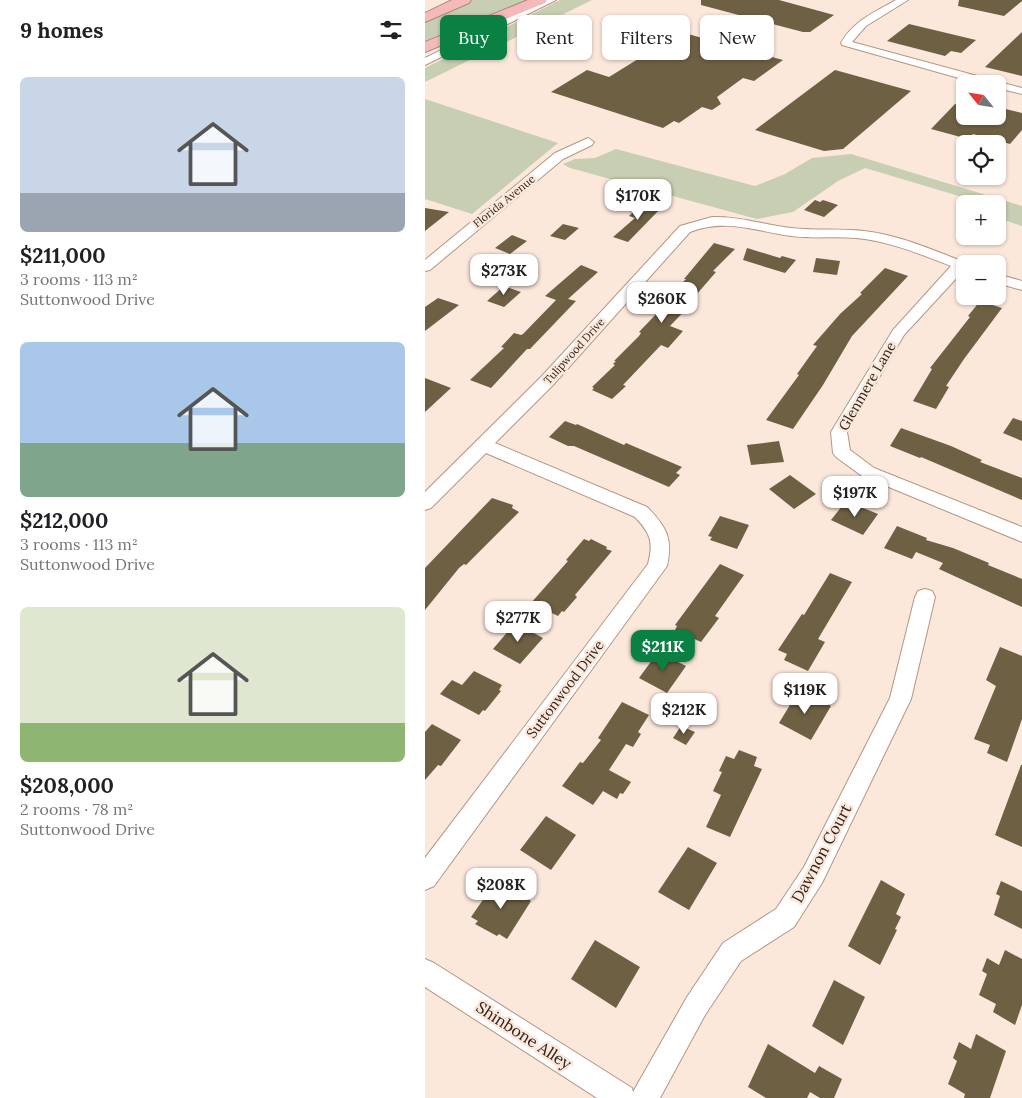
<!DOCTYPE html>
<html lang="en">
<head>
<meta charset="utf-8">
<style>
  :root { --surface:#fff; --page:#f6f6f6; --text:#202124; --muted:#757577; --accent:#0b8043 }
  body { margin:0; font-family:Lora,serif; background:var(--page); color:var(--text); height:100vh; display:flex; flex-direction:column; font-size:19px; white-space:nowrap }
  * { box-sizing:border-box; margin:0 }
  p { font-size:16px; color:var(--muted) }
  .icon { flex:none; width:28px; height:28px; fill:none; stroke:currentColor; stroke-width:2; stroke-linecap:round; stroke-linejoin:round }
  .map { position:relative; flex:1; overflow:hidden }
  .side { display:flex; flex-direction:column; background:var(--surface); width:425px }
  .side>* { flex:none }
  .banner { position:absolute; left:15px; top:15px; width:475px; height:45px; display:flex; gap:10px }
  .needle { width:32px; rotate:300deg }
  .fabs { position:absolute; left:531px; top:75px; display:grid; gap:10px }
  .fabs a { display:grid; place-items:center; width:50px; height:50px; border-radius:8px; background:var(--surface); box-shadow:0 1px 4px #0004; font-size:25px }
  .price { position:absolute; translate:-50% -42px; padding:0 11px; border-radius:10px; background:#fff; color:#222; font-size:16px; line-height:32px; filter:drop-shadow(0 1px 2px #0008) }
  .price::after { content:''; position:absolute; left:50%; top:30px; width:15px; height:11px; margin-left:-8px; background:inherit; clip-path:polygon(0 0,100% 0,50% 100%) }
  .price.on { background:var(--accent); color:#fff }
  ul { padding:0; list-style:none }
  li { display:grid; align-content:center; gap:10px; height:265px; padding:0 20px }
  li span { display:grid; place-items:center; height:155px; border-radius:8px; color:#555 }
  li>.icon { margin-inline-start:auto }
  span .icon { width:90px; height:90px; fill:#fffc; stroke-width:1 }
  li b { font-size:21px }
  h2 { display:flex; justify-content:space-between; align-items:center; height:60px; padding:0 20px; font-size:21px }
  .chip { padding:0 18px; border-radius:8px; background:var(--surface); box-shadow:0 1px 4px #0004; font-size:18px; line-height:45px }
  .chip.on { background:var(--accent); color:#fff }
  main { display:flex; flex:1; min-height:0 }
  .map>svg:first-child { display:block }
</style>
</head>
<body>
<main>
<section class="side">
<h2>9 homes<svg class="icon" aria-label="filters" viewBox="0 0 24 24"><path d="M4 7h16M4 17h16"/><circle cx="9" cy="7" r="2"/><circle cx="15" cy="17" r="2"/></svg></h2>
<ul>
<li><span style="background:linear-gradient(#c9d6e8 75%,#9aa5b1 0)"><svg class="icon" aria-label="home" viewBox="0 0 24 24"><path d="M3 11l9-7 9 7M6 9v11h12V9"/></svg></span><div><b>$211,000</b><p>3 rooms · 113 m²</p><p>Suttonwood Drive</p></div></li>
<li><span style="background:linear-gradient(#a9c7e8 65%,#7fa58c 0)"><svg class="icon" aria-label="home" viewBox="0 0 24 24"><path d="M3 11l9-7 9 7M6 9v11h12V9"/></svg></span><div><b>$212,000</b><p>3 rooms · 113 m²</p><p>Suttonwood Drive</p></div></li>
<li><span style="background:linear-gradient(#dfe7d0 75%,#8fb573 0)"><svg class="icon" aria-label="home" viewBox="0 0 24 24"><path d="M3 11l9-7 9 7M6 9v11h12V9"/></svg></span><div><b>$208,000</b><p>2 rooms · 78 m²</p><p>Suttonwood Drive</p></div></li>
</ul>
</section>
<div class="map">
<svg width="597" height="1098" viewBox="0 0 597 1098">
  <rect width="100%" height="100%" fill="#fce7db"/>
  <path fill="#c8ceb2" d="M45,0H112L0,45V22Z
    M135,0H167L0,82V68Z
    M0,99L133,143L47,214L0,199Z
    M191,149L330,186L360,174L387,158L426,154L597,206V226L573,218L572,204H565L534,196L440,168L413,181L368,212L332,219L145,168L138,164L150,159L170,158Z"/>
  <path fill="#6e6043" d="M276,0H354L409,15L385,32H378L276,5Z
    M534,0H597V1L579,16L533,6Z
    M484,24L551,40L536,53L526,51L520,56L462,41Z
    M248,30L358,60L329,81L318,78L292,97L296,104L287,110L277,107L254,123L249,121L238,128L126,92L162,70L184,77L226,51L216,49Z
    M597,32V76L560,67Z
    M410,70L486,91L418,149L399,151L330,130Z
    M540,103V116H572V107L597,113V130L585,144L548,134L543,139L506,129L530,104Z
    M390,200L395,202L398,200L413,205L399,217L379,210Z
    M218,202L237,207L203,242L188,237L210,218L204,216Z
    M0,208L24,212L0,231Z
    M138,224L154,228L140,240L125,236Z
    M87,235L102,241L85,254L70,248Z
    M289,243L310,249L288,271L291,272L265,302H268L245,326L258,331L243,348L236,345L198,385L201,386L187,399L167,390L169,388L167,387L190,365L188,364L191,361H189L214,336L216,333L214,332L236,309L235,306L261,279H259Z
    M322,248L355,258L357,256L371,260L360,273L318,260Z
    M391,258L415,261L412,275L388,272Z
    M156,265L173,272L143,299L151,301L105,349H102L66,388L45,380L79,348L76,347L89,333L96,335L98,334L131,300L120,296Z
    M460,268L483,276L427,336L398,385L368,429L341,420L374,375L372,374L392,346L388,345L415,314L437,294L435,293Z
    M79,286L96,292L79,307L62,301Z
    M13,298L34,305L0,331V307Z
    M555,301L577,308L539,359L521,386L524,387L511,409L488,401L507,369L505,368L545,317L543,316Z
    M0,378L26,388L0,412Z
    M588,418L597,421V441L578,433Z
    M140,421L151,425L152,424L199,445L201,443L257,467L251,473L255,475L244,487L149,446H143L124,437Z
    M476,428L526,446L557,460L555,462L597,478V500L496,457L495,458L465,446Z
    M354,441L359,462L326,465L322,445Z
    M365,475L391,494L369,509L344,489Z
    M67,498L88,505L87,508L94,512L41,565L39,564L34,568L0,610V568Z
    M421,501L453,514L438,535L406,520Z
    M295,516L324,525L312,549L285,540L287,537L283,536Z
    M472,526L502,538L501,540L528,548L564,563L563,565L597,579V607L514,569L518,563L491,552L487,559L459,548Z
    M159,539L164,541L166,539L182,547L181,549L187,551L150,595L152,597L139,612L137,611L133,616L106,603L143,561L141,560Z
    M295,564L319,575L290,616L294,618L276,642L250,630L252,626L250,625Z
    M405,573L427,582L393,639L400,642L383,671L359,660L362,654L353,650L377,614L379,615Z
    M90,623L118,638L95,664L68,649Z
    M575,647L597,656V719L582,762L562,753L565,745L549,739L571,686L561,680Z
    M233,652L261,666L242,693L214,678Z
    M49,671L77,685L74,690L76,691L60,711L58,710L54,715L15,694L27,680L37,685Z
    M374,690L406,706L386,740L354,723Z
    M197,702L224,715L213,732L216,734L208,747L201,744L184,770L206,782L198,794L195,793L192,799L178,791L168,805L137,786L155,762L158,763L176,740L173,738Z
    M7,724L36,740L16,766L13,765L0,780V732Z
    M256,726L270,732L261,745L248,738Z
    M314,750L332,757L329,766L337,769L305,837L281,827L296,795L288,791L297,772L294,771L301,756L309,759Z
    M596,765H597V847L570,835Z
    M121,816L151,835L126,870L95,850Z
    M263,847L292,863L264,910L233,892Z
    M456,880L480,894L471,914L476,917L470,929L472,930L455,965L423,946Z
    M71,881L106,901L82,939L74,934L72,936L50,924L53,921L46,917Z
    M576,881L597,891V929L569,915L575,896L571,894Z
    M170,940L215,967L191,1008L146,979Z
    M580,950L597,959V1005L590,1025L568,1012L571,1004L554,995L562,974L557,971L562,958L574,965Z
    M409,980L440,997L418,1045L387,1026Z
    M551,1034L581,1051L565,1098H539L540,1094L523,1084L532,1061L528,1058L534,1042L546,1049Z
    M343,1044L390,1073L394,1066L417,1079L409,1098H395L385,1092L382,1098H341L323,1087Z"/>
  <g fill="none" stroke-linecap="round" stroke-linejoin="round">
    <g stroke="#b59683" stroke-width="2">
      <path id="street" d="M118,0H131L0,65V58Z
        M471,0H483L441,26L427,42L597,88V94L572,88V84H555L417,45L416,43C428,21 450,12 471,0Z
        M163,138L169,142L167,145L138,159L5,270L0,271V260L130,153Z
        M287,217C314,216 339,225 366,228C390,231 415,228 439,231C475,235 510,251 544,264H540V271H538L479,335L422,432L425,450L449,468L597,527V542L437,476L411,457L408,453L406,432L468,330L526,266C495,254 464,241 431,238C409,236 388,239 366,236C330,231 301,218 265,232L128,385L70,443L222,507C242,527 248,539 242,566L9,886L0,890V858L223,564C229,541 225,533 210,517L61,453L6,508L0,510V492L116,377L255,226Z
        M572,274L597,281V290L572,283Z
        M500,589L507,591L510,597L486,699L397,883L369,927L316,961L280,1015L235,1098H172L0,987V959L9,963L207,1088L208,1092L262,997L298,943L351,909L379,867L465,698L490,597L493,591Z"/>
    </g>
    <g stroke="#af8582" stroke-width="2">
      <path id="highway" d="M27,0H46L44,3L0,22V13Z
        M103,0H122L120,3L0,52V42Z"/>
    </g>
    <use href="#street" fill="#fff" fill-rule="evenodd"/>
    <use href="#highway" fill="#f4bab9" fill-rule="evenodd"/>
  </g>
  <g text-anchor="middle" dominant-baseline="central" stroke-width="5" stroke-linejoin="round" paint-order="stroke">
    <g font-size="11" fill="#2f231b" stroke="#fce7db">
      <text transform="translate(79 201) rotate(-39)">Florida Avenue</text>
      <text transform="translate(149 351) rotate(-48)">Tulipwood Drive</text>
    </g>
    <g font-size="14" fill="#2f231b" stroke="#fce7db">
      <text transform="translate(442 386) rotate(-60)">Glenmere Lane</text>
      <text transform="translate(140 689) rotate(-53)">Suttonwood Drive</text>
    </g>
    <g font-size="16" fill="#2f231b" stroke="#fce7db">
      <text transform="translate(396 853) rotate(-62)">Dawnon Court</text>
      <text transform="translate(99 1035) rotate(33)">Shinbone Alley</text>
    </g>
  </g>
</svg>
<div class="fabs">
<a><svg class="needle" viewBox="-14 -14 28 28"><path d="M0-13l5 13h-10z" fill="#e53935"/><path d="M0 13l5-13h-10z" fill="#757577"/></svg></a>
<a><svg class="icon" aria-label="locate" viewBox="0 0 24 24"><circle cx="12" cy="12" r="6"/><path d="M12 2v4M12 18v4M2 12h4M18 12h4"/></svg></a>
<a>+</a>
<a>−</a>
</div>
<b class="price" style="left:213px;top:221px">$170K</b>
<b class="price" style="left:79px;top:296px">$273K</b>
<b class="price" style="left:237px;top:324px">$260K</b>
<b class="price" style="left:430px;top:518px">$197K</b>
<b class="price" style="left:93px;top:643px">$277K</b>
<b class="price on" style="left:238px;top:672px">$211K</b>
<b class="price" style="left:380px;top:715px">$119K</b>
<b class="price" style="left:259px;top:735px">$212K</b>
<b class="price" style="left:76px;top:910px">$208K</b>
<div class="banner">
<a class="chip on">Buy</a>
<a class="chip">Rent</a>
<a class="chip">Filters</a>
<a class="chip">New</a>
</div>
</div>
</main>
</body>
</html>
